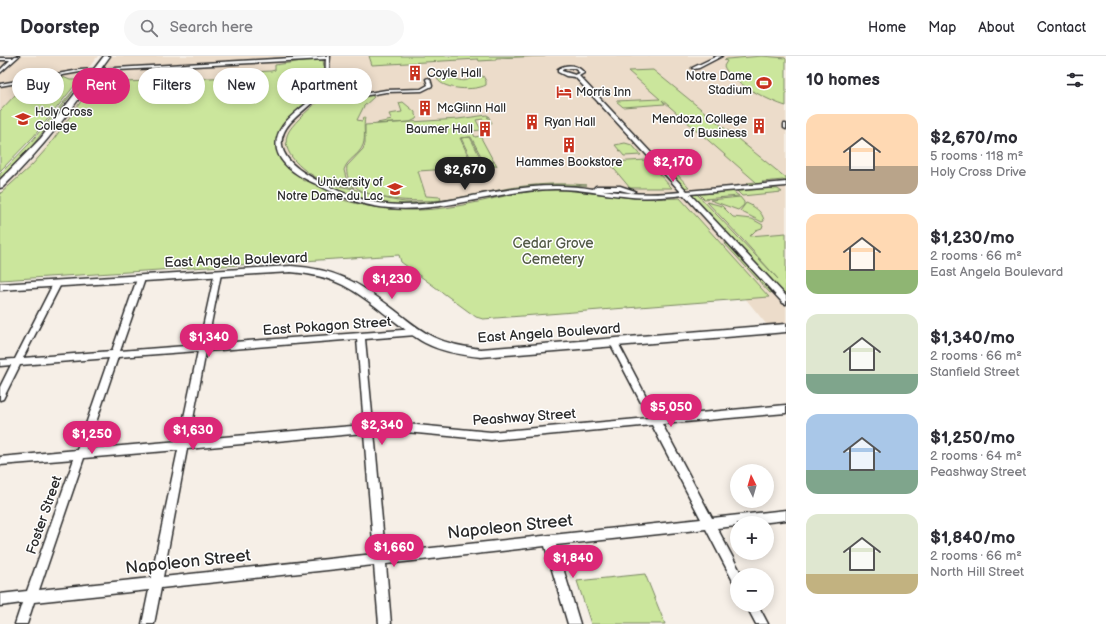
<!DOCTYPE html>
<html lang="en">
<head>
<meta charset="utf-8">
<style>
  :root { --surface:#fff; --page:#f7f7f7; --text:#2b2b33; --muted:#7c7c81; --line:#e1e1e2; --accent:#db2777 }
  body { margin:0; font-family:"Balsamiq Sans",sans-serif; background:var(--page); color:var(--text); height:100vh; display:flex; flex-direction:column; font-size:15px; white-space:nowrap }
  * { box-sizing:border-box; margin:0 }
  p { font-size:13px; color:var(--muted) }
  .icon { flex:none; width:22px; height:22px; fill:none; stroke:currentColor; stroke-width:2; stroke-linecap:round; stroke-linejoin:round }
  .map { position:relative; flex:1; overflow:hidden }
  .drawer { display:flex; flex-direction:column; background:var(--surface); width:320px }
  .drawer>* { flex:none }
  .banner { position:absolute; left:12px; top:12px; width:380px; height:36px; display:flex; gap:8px }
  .needle { width:26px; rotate:355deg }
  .fabs { position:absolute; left:730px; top:408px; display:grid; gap:8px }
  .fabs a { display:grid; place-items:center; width:44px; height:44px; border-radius:50%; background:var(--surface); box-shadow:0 2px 10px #0003; font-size:20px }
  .price { position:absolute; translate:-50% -34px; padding:0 9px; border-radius:14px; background:var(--accent); color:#fff; font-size:13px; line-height:26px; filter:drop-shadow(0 1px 2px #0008) }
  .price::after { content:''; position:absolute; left:50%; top:24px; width:12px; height:9px; margin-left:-6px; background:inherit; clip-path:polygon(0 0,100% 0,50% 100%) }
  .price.active { background:#222; color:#fff }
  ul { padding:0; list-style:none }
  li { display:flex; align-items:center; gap:12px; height:100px; padding:0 20px }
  li span { display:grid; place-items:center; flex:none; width:112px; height:80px; border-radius:12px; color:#555 }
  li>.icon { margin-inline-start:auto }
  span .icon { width:48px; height:48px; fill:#fffc; stroke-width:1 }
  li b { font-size:17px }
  h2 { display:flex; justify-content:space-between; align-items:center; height:48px; padding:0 20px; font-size:17px }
  .pill { padding:0 14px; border-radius:18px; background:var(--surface); box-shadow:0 2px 10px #0003; font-size:14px; line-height:36px }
  .pill.active { background:var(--accent); color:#fff }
  header { display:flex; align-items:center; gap:24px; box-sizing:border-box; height:56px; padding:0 20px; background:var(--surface); border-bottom:1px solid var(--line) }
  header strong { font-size:19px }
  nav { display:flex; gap:22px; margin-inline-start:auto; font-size:14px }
  .search { width:280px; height:36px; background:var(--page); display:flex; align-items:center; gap:10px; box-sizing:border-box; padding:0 14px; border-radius:22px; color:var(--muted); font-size:15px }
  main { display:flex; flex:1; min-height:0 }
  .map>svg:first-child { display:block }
</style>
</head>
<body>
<header>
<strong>Doorstep</strong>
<div class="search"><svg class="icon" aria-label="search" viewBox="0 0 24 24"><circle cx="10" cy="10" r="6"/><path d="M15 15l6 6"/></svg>Search here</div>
<nav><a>Home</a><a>Map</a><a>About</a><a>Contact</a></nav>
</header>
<main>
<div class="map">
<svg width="786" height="568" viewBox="0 0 786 568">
  <rect width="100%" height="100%" fill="#f6efe7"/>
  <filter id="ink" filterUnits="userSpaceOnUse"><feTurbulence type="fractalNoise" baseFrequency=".025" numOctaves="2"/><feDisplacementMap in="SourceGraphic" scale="8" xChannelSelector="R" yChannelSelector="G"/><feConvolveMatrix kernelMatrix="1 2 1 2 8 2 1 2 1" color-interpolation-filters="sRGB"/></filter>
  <g filter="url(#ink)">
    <path fill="#ecdcca" d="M19,0H98L64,42L0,114V2Z
      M112,0H786V267L767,269L745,242L557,257L461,195L0,224V136L40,97Z"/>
    <path fill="#cbe69c" stroke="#7b8864" d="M369,0H545L496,2V4L479,5L478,3L372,9Z
      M762,0L785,2L786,3V50C771,46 729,25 724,10L727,5L724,4L727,3Z
      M310,4H323L324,11H326C327,18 325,26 321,32C308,51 259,76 282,103C288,110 296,116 303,121L302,124L304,125L308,124L343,141L344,142L343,144C385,156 420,157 463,149C491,144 519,135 547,134C571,132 593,138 616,140C638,143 659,143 680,142L769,241L483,263L476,261L401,206L399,199L0,224V138L32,109L48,91L95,26L106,16H111L105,27L231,21L235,17L271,15L275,14V9Z
      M653,14L786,122V126L783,124L762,126L764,127L749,129L747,127L756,126L662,44L665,48L623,51L616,45L660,43L628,15Z
      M85,20L30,93L0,122V118L31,86Z
      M483,20L486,25V29C475,35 444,34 437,23L455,22V23C462,25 465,26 471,22L469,21Z
      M63,21L70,24H79L34,80L0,115V55L17,37L19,32Z
      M371,39L374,41L364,50L357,64L362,65L363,62L365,61C363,71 366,81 363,89C359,100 347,103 344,114L346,122L354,132C344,129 333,128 324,125C306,118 277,96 289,75C296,64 312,51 322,42L341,43Z
      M403,46L415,56V59L417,61L416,63L410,66L372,68L392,64L389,58L402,56L399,47Z
      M487,59L490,61H487L490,63L492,67L485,68L483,63L476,64L481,74L472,75L475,81L480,80L494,106H484L471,81L460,82L472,108L480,107H473L461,82L470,81L483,107L495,106L497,110L418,115L426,140L440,141L441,144C419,146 341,147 347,110L363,93L365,88V69L458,63Z
      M625,87L632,89L641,99L624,100L615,89Z
      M652,99H659L689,131L683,132Z
      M646,104L672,132H630L610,108L612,106Z
      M314,121C327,130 343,130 357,134C374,139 387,144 405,146C434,148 461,141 489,136C521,129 554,126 587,129L532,131L430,148L394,149L362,144L325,129L311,122Z
      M763,132L778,133L782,136L742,140L736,134Z
      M731,134L739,140L704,143L698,137Z
      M696,137L778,223L742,183L707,146L722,150L733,161L752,163L763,169L762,172L756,174L750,180L786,177V242L691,140Z
      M740,141L744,146V149L738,154L710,144Z
      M746,147C754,150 763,156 764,165L762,166L740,155Z
      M724,187L730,189L773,236L770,237Z
      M645,518L665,568H591L577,525Z"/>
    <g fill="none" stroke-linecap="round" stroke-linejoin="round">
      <g stroke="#2b2b2b" stroke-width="3">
        <path id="minor" d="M15,0H19L0,17V14L10,4H0V2H13Z
          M326,0H330C328,16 332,24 322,38L357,39L386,34L421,33L428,29L426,23L428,22L430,23L432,30L422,35L386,36L357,41L319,40C310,50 299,57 290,67C272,88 286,106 306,118C327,131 350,141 373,146C411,154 451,144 488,137C523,131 558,127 593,133L596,130H620L635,135L632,137L620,134H602C628,138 654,139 681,136L575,21L566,20L558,16V13C567,7 578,9 584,17L579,20L687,135L786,126V130L690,138L786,240V248L783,247L684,139C664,141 644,143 623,140C600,138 577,132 554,133C494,134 434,161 374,150C352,146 334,137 314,127C300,121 281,110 277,94C271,62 314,51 324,27C327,20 325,11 326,3L80,16L0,30V28L80,14ZM566,12H574L580,17L575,19L562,15V14Z
          M717,0H722L699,12L694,13L692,12Z
          M784,68H786V73L784,72Z
          M215,216H219L221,218L207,288L416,273L419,274L420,276L416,279L365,283L373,368H406L491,376L649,362L610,287L611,285H617L657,361L786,349V357L662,368L712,462L786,454V464L760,467H737V470L717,472L742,519H737V527L733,525L706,473L556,489L580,568H568L545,490L386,508L391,568H379L374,509L161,532L154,568H142L149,534L34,546L27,568H15L22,547L0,550V538L27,535L74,403L0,409V401L77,394L109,302L20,309L3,343L0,344V331L11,309L0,310V304L15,303L53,228L57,226L61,228L23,302L112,295L137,223L141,221L145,223L120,295L199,289ZM357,283L364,369L189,384L206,295ZM198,295L179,385L87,393L118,301ZM652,369L701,463L385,497L374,376H406L491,384ZM364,377L374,498L163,521L187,393ZM178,394L151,522L39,534L84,402Z
          M746,549H758L768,568H756Z"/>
      </g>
      <g stroke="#2b2b2b" stroke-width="3">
        <path id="secondary" d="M291,210C336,213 358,226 393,253C406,263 419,274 433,281C448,288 465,291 481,293L786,268V276L481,301C462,299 442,296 425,287C414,281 406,274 397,267C359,238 342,220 291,216L0,234V228Z"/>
      </g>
      <g stroke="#2b2b2b" stroke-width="3">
        <path id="primary" d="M104,0H110C77,46 44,92 3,131L0,132V124L41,82Z"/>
      </g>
      <use href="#minor" fill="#fff" fill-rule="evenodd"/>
      <use href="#secondary" fill="#fff" fill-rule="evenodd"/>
      <use href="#primary" fill="#fff" fill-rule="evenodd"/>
    </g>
  </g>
  <defs>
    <g id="building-bare" transform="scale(1.2)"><path d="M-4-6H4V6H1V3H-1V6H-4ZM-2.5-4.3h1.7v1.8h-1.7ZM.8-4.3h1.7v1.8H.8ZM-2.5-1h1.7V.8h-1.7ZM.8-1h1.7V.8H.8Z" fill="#c8321e" stroke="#fff" stroke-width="2.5" paint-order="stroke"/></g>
    <g id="stadium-bare" transform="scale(1.2)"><path d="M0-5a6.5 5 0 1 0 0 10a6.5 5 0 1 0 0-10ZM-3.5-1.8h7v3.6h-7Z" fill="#c8321e" stroke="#fff" stroke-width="2.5" paint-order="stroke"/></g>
    <g id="hotel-bare" transform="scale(1.2)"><path d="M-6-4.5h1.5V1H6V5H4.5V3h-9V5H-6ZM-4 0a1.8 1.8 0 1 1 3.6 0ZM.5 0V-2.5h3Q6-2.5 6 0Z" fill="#c8321e" stroke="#fff" stroke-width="2.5" paint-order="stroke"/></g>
    <g id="university-bare" transform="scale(1.2)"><path d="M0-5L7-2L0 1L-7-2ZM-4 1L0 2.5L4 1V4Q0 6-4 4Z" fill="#c8321e" stroke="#fff" stroke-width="2.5" paint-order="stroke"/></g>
  </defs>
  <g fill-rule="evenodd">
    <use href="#building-bare" x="415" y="17"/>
    <use href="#stadium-bare" x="764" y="27"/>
    <use href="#hotel-bare" x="564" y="36"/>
    <use href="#building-bare" x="425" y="52"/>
    <use href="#university-bare" x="23" y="63"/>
    <use href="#building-bare" x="532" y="66"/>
    <use href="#building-bare" x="759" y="70"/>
    <use href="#building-bare" x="485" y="73"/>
    <use href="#building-bare" x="569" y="89"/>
    <use href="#university-bare" x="395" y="133"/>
  </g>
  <g text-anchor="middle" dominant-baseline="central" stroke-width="3" stroke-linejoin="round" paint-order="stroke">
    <g font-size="12" fill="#2b2b2b" stroke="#fff" text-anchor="start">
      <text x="427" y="17">Coyle Hall</text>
      <text x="752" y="20" text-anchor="end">Notre Dame<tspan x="752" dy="14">Stadium</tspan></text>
      <text x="576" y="36">Morris Inn</text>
      <text x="437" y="52">McGlinn Hall</text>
      <text x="35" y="56">Holy Cross<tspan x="35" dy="14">College</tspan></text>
      <text x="747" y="63" text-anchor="end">Mendoza College<tspan x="747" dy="14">of Business</tspan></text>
      <text x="544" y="66">Ryan Hall</text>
      <text x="473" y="73" text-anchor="end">Baumer Hall</text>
      <text x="569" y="106" text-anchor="middle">Hammes Bookstore</text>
      <text x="383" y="126" text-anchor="end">University of<tspan x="383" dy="14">Notre Dame du Lac</tspan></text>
    </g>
    <g font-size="14" fill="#535a47" stroke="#fff">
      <text x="553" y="187">Cedar Grove<tspan x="553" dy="16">Cemetery</tspan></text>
    </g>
    <g font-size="14" fill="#2b2b2b" stroke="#fff">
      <text transform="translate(236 204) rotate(-2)">East Angela Boulevard</text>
      <text transform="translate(327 270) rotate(-4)">East Pokagon Street</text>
      <text transform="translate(549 277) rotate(-4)">East Angela Boulevard</text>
      <text transform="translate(524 361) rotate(-4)">Peashway Street</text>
      <text transform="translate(44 459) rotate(-71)">Foster Street</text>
    </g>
    <g font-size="17" fill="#2b2b2b" stroke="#fff">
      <text transform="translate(510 471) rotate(-6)">Napoleon Street</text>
      <text transform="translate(188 506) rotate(-6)">Napoleon Street</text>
    </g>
  </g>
</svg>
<div class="fabs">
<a><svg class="needle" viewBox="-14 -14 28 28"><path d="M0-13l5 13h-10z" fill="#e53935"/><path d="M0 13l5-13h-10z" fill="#7c7c81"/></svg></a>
<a>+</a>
<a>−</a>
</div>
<b class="price" style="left:673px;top:127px">$2,170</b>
<b class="price active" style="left:465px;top:135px">$2,670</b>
<b class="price" style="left:392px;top:244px">$1,230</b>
<b class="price" style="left:209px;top:302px">$1,340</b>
<b class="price" style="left:671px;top:372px">$5,050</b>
<b class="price" style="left:382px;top:390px">$2,340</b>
<b class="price" style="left:193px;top:395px">$1,630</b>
<b class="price" style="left:92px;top:399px">$1,250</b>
<b class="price" style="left:394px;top:512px">$1,660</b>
<b class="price" style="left:573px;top:523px">$1,840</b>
<div class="banner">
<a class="pill">Buy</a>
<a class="pill active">Rent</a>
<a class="pill">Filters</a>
<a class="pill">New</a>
<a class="pill">Apartment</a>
</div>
</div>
<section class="drawer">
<h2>10 homes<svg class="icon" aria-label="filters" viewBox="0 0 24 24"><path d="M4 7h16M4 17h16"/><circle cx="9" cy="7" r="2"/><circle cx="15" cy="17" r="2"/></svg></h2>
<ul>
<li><span style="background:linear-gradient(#ffd9b3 65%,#b9a48a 0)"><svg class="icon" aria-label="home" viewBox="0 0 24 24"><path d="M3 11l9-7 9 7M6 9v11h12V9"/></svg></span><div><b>$2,670/mo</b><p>5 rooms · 118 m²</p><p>Holy Cross Drive</p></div></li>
<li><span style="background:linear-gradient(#ffd9b3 70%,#8fb573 0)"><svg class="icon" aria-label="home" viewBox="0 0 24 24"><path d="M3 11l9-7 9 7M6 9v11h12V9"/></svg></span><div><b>$1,230/mo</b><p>2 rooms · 66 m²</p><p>East Angela Boulevard</p></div></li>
<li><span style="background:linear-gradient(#dfe7d0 75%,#7fa58c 0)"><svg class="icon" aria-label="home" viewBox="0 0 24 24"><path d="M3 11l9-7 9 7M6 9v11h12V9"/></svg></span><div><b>$1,340/mo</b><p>2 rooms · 66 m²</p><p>Stanfield Street</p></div></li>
<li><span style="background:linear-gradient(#a9c7e8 70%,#7fa58c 0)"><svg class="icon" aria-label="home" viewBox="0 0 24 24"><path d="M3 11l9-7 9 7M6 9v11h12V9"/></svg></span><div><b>$1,250/mo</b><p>2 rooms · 64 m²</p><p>Peashway Street</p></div></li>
<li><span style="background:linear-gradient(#dfe7d0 75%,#c2b280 0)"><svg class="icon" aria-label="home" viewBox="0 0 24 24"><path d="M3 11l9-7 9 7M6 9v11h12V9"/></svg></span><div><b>$1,840/mo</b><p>2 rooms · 66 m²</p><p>North Hill Street</p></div></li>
</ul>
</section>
</main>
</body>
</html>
